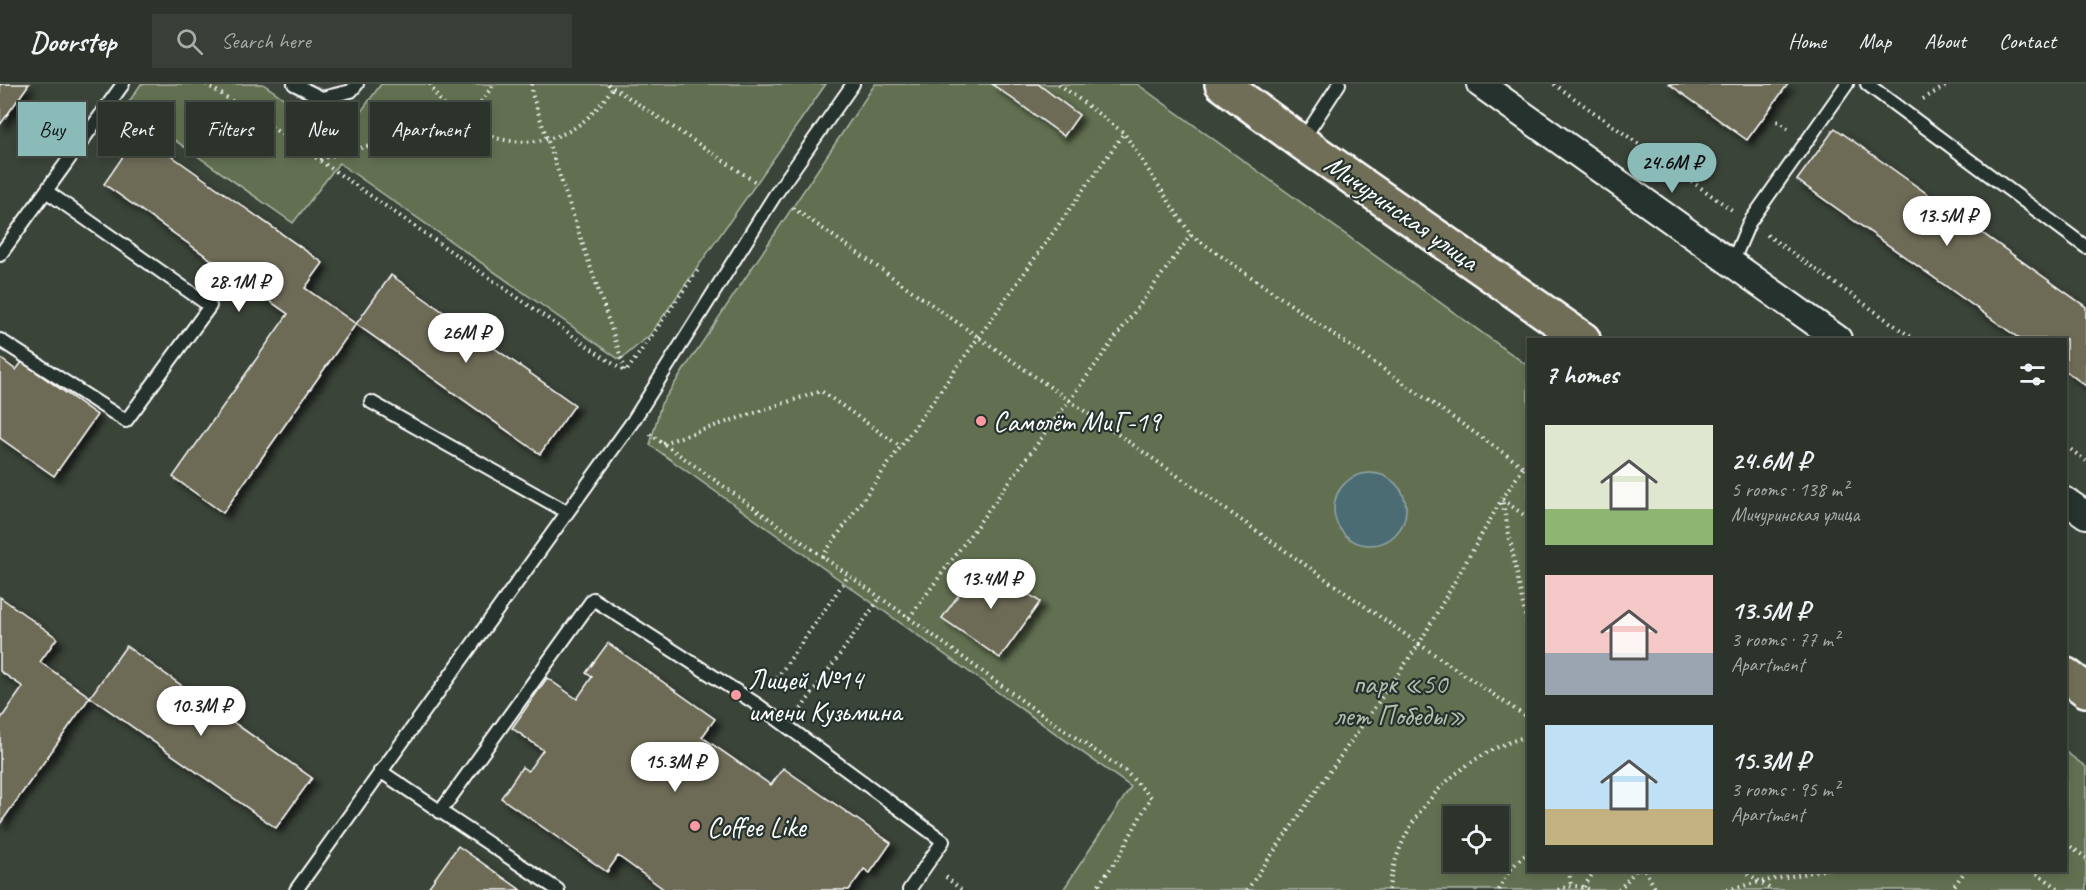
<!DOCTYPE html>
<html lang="en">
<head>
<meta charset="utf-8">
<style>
  :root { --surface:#2c332b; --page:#383f37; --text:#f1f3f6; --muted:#a6aaa9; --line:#484e47; --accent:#8bbbb9 }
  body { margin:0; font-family:Caveat,sans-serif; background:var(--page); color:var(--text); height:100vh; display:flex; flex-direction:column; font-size:22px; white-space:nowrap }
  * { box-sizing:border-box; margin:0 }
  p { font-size:20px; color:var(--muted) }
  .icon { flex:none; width:33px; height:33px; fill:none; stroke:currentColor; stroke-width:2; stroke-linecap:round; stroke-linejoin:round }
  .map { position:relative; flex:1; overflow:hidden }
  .side { position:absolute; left:1527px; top:254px; width:540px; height:534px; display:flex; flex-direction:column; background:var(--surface); border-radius:0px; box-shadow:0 3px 9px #0003,0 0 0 2px var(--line) }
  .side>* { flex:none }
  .hud { position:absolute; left:18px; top:18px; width:570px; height:54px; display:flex; gap:12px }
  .buttons { position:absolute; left:1443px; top:722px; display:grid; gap:12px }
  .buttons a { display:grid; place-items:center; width:66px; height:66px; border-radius:0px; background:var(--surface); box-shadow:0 3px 9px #0003,0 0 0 2px var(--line); font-size:30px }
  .price { position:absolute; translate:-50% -51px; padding:0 14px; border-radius:21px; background:#fff; color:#222; font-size:20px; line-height:39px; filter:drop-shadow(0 2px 3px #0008) }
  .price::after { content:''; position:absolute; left:50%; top:36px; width:18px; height:14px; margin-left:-9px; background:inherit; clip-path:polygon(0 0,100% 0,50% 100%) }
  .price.on { background:var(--accent); color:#111 }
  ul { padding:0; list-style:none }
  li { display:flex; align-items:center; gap:18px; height:150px; padding:0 18px }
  li span { display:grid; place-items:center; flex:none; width:168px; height:120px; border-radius:0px; color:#555 }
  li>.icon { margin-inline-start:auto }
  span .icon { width:72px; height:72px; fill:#fffc; stroke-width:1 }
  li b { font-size:26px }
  h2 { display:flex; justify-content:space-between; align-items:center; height:72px; padding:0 18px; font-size:26px }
  .tag { padding:0 21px; border-radius:0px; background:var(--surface); box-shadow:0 3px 9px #0003,0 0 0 2px var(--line); font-size:21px; line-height:54px }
  .tag.on { background:var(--accent); color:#111 }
  header { display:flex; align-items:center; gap:36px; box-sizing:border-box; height:84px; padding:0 30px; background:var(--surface); border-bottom:2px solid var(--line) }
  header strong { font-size:28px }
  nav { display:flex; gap:33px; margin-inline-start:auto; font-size:21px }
  .search { width:420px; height:54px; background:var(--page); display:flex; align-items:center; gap:15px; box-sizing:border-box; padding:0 21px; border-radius:0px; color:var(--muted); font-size:22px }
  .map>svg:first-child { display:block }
</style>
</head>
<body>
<header>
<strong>Doorstep</strong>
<div class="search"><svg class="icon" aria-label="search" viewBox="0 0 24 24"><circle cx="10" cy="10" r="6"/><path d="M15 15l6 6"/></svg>Search here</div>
<nav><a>Home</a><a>Map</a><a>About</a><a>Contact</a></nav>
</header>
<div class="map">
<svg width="2086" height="806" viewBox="0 0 2086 806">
  <defs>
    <filter id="shadow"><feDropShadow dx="5.5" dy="5.5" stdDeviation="3" flood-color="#0009"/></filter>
  </defs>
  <rect width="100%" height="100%" fill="#3b4439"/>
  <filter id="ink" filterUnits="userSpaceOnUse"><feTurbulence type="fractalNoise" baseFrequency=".0167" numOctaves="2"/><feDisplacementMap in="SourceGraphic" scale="12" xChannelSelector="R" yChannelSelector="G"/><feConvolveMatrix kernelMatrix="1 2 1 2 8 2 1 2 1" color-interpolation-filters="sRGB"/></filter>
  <g filter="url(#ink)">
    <path fill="#627051" stroke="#b0b8a8" stroke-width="1.5" fill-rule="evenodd" d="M141,0H263L342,54L381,0H826L650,251L620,276L339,79L293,139L126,22Z
      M875,0H1137L1528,282V786H2066V668L2086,683V806H1063L1131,703L650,361L661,320ZM1454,732H1498V777H1454Z"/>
    <path fill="#4c6c73" stroke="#94a7ab" stroke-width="1.5" d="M1334 425a36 36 0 1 1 72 0a36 36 0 1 1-72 0Z"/>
    <path fill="#6d6b56" stroke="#fff" stroke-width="1.5" filter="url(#shadow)" d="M0,0H29L0,41Z
      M992,0H1038L1079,31L1064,52Z
      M1669,0H1788L1747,56Z
      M1835,44L2086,223V302L2066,287V255H2020L1797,96Z
      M139,49L323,179L305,204L356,240L223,429L173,393L288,230L104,100Z
      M391,191L575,321L540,370L356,240Z
      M0,274L16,286L22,278L97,331L54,392L0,354Z
      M982,478L1040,518L1000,574L942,534Z
      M0,513L57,554L40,578L90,613L0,740V636L23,603L0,587Z
      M608,559L715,635L702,653L771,701L783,684L891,759L870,789L864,785L849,806H665L618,772L607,788L501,714L522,683L528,687L543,666L512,644L547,594L577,615L592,593L586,589Z
      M126,562L312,694L276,744L90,613Z
      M458,762L521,806H431L428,804Z"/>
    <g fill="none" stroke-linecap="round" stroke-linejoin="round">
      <g stroke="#fff" stroke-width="16">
        <path id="lane" d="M294,0L322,14L351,7L357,0
          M1867,0L2086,163
          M1302,57L1339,0
          M0,171L123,0
          M1732,179L1749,139L1847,0
          M0,256L126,337L210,222L46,107
          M371,318L567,428
          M380,687L558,806
          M440,728L593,515L758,621L943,757L909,806
          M296,806L633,337L775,111L853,0"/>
      </g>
      <g stroke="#fff" stroke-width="30">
        <path id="street" d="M1480,0L1838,255
          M2066,417L2086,431"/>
      </g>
      <g stroke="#fff" stroke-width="38">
        <path id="primary" d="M1222,0L1301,58L1583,255
          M2066,591L2086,606"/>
      </g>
      <path stroke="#fff" stroke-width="4" stroke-dasharray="1.5 4.5" stroke-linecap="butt" d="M206,0L270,42L625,288
        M430,0C454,50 517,72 567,48C587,38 601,21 613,3
        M532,0V10L626,288L698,186
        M608,0L757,99
        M1059,0L1124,49L1191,151L1528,386
        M1554,0L1732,126
        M1923,15L1949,0
        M1777,37L1789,45
        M320,75L460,37L473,29L494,0
        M793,124L1419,560L1502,415L1524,383
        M1767,151L1914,255
        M650,350L909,534L1191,151
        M663,359L821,307L901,363
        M2066,362L2086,377
        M1528,434L1502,415L1528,546
        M822,473L1124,49
        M909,534L1035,626L1125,687L1151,713L1118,774L1095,806
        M770,604L849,491
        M801,625L880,514
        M2066,759L2086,774
        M1569,786L1571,802
        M1645,786L1656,806
        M1743,786L1772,806
        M2032,786L2061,806
        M946,793L961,806
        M1584,803L1595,786
        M1247,806L1419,560L1528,634
        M1389,806C1398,732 1459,671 1528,652
        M1499,806C1505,791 1515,778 1528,769
        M1558,806C1569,801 1579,801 1591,806
        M1619,806L1636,786
        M1727,806L1759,798L1824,786
        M1951,806L1966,786"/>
      <use href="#lane" stroke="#26332d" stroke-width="12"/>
      <use href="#street" stroke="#26332d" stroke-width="26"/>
      <use href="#primary" stroke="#716e59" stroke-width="33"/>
    </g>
  </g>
  <g fill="#ff9aa2" stroke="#26332d" stroke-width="2">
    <circle cx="981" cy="337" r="6"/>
    <circle cx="736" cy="611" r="6"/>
    <circle cx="695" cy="742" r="6"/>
  </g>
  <g text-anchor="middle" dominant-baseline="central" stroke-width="4.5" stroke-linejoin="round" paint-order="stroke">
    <g font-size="28" fill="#fff" stroke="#26332d">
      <text transform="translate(1402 128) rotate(35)">Мичуринская улица</text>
    </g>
    <g font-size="28" fill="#fff" stroke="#26332d" text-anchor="start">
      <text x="993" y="337">Самолёт МиГ-19</text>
      <text x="748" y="595">Лицей №14<tspan x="748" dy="32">имени Кузьмина</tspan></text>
      <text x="707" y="742">Coffee Like</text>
    </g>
    <g font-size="28" fill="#b8bfb1" stroke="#26332d">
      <text x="1400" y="599">парк «50<tspan x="1400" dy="32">лет Победы»</tspan></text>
    </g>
  </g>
</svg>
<div class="buttons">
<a><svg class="icon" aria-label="locate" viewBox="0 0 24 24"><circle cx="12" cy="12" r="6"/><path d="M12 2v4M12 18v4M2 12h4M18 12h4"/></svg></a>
</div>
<b class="price on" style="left:1672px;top:110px">24.6M ₽</b>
<b class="price" style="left:1947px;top:163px">13.5M ₽</b>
<b class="price" style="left:239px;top:229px">28.1M ₽</b>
<b class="price" style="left:466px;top:280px">26M ₽</b>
<b class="price" style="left:991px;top:526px">13.4M ₽</b>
<b class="price" style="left:201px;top:653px">10.3M ₽</b>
<b class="price" style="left:675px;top:709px">15.3M ₽</b>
<div class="hud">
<a class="tag on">Buy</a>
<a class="tag">Rent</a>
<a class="tag">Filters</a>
<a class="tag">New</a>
<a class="tag">Apartment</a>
</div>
<section class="side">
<h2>7 homes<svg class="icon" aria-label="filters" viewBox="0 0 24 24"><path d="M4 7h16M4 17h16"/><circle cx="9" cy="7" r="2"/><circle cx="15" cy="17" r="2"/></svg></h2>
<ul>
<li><span style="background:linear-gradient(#dfe7d0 70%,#8fb573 0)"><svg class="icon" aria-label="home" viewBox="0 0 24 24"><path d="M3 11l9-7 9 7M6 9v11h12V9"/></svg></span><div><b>24.6M ₽</b><p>5 rooms · 138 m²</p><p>Мичуринская улица</p></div></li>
<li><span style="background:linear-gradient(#f6c9c9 65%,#9aa5b1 0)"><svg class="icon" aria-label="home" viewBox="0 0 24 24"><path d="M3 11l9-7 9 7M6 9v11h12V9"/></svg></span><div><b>13.5M ₽</b><p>3 rooms · 77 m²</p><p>Apartment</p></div></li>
<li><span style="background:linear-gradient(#bfe0f5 70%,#c2b280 0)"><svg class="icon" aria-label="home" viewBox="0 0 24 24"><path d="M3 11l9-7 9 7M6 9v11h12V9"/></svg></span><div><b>15.3M ₽</b><p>3 rooms · 95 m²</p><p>Apartment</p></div></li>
</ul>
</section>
</div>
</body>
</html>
